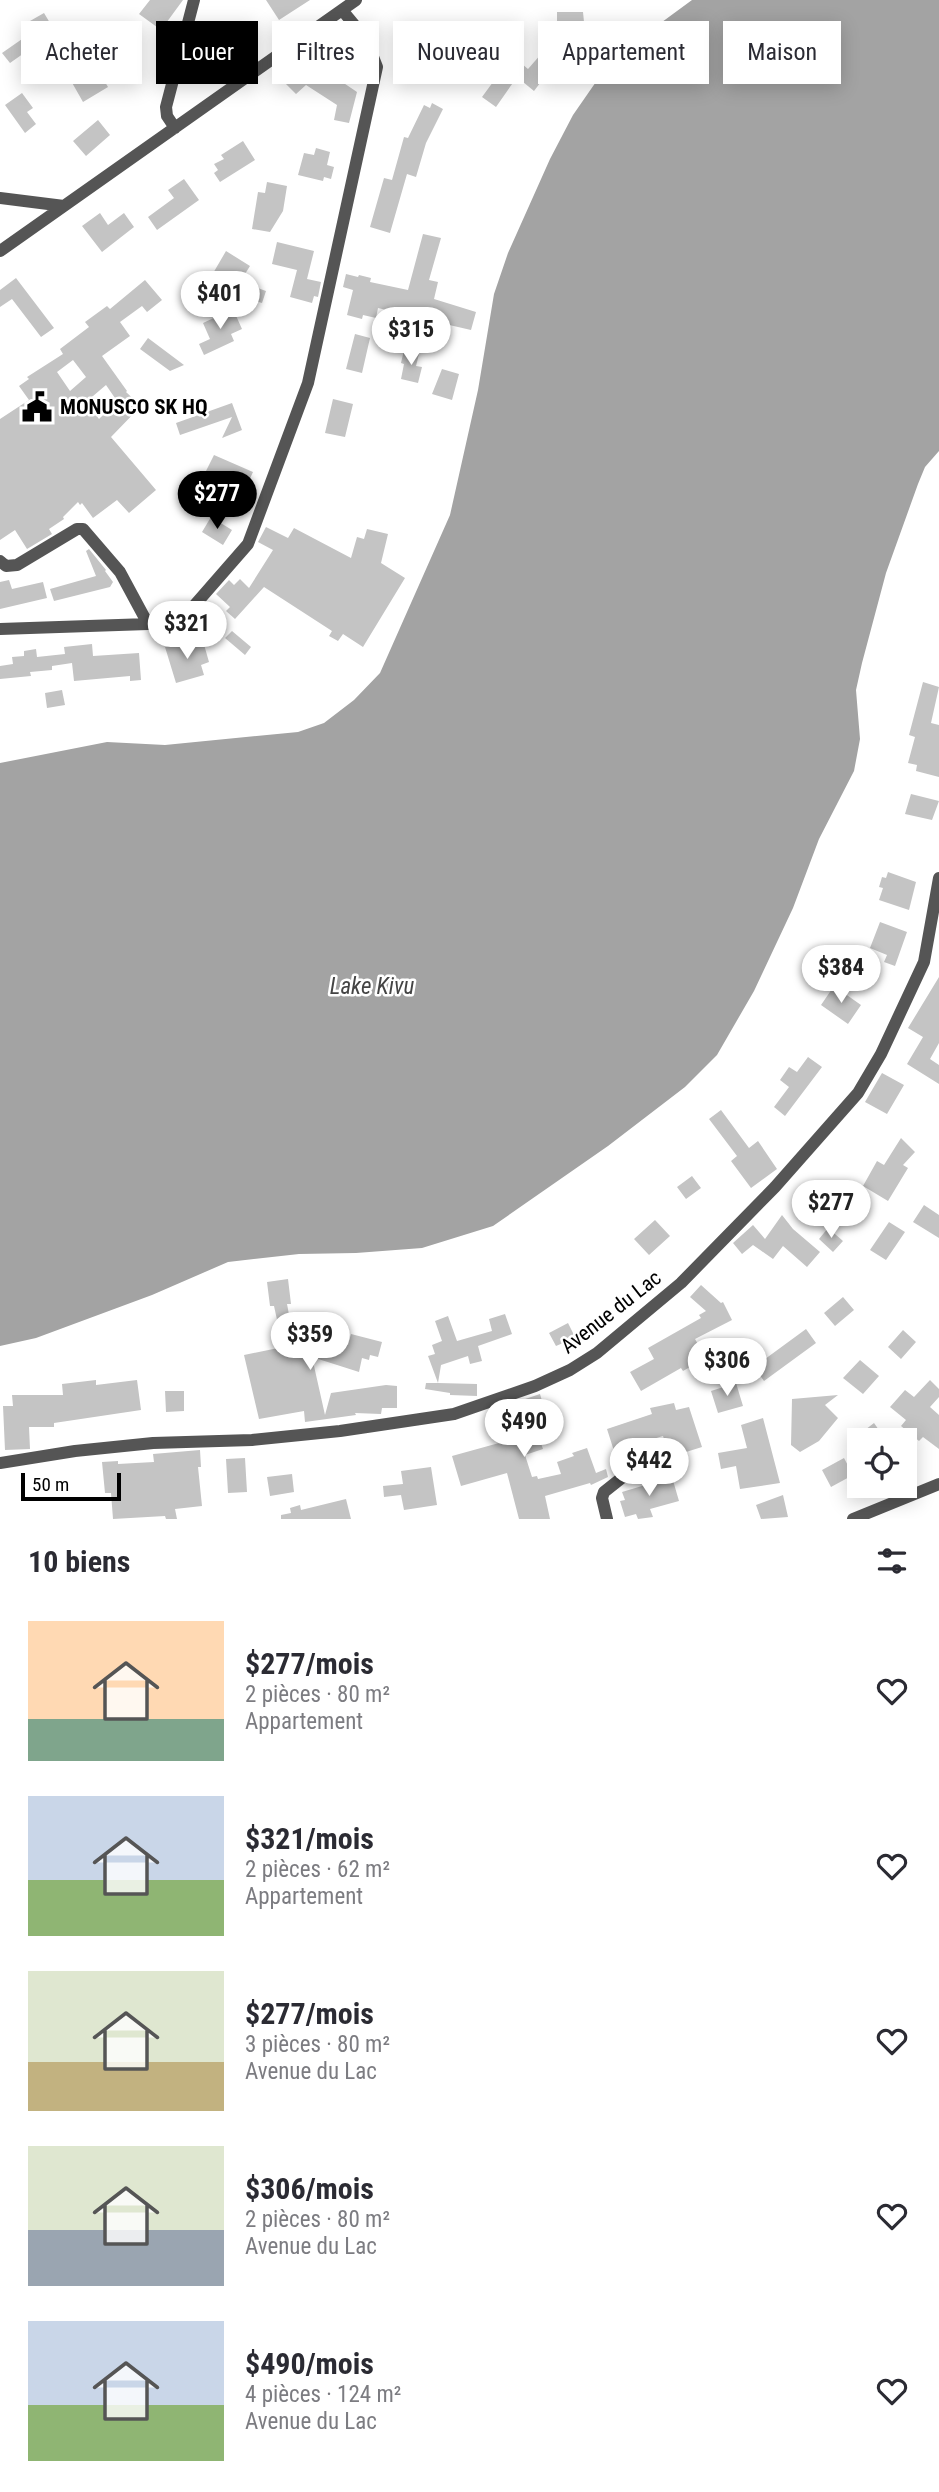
<!DOCTYPE html>
<html lang="fr">
<head>
<meta charset="utf-8">
<style>
  :root { --surface:#fff; --page:#f7f7f7; --text:#2b2b33; --muted:#7c7c81; --accent:#000 }
  body { margin:0; font-family:"Roboto Condensed",sans-serif; background:var(--page); color:var(--text); height:100vh; display:flex; flex-direction:column; font-size:26px; white-space:nowrap }
  * { box-sizing:border-box; margin:0 }
  p { font-size:23px; color:var(--muted) }
  .icon { flex:none; width:38px; height:38px; fill:none; stroke:currentColor; stroke-width:2; stroke-linecap:round; stroke-linejoin:round }
  .map { position:relative; height:1519px; overflow:hidden }
  .drawer { display:flex; flex-direction:column; background:var(--surface); flex:1 }
  .drawer>* { flex:none }
  .guide { position:absolute; left:21px; top:21px; width:898px; height:63px; display:flex; gap:14px }
  .fabs { position:absolute; left:847px; top:1428px; display:grid; gap:14px }
  .fabs a { display:grid; place-items:center; width:70px; height:70px; border-radius:0px; background:var(--surface); box-shadow:0 4px 18px #0003; font-size:35px }
  .scale { position:absolute; left:21px; bottom:18px; width:100px; box-sizing:border-box; padding-left:7px; border:4px solid #000; border-top:0; font-size:19px; line-height:24px; white-space:nowrap; color:#000; -webkit-text-stroke:5px #fff; paint-order:stroke }
  .price { position:absolute; translate:-50% -60px; padding:0 16px; border-radius:24px; background:#fff; color:#222; font-size:23px; line-height:46px; filter:drop-shadow(0 2px 4px #0008) }
  .price::after { content:''; position:absolute; left:50%; top:42px; width:21px; height:16px; margin-left:-10px; background:inherit; clip-path:polygon(0 0,100% 0,50% 100%) }
  .price.on { background:var(--accent); color:#fff }
  ul { padding:0; list-style:none }
  li { display:flex; align-items:center; gap:21px; height:175px; padding:0 28px }
  li span { display:grid; place-items:center; flex:none; width:196px; height:140px; border-radius:0px; color:#555 }
  li>.icon { margin-inline-start:auto }
  span .icon { width:84px; height:84px; fill:#fffc; stroke-width:1 }
  li b { font-size:30px }
  h2 { display:flex; justify-content:space-between; align-items:center; height:84px; padding:0 28px; font-size:30px }
  .tag { padding:0 24px; border-radius:0px; background:var(--surface); box-shadow:0 4px 18px #0003; font-size:24px; line-height:63px }
  .tag.on { background:var(--accent); color:#fff }
  .map>svg:first-child { display:block }
</style>
</head>
<body>
<div class="map">
<svg width="939" height="1519" viewBox="0 0 939 1519">
  <rect width="100%" height="100%" fill="#fff"/>
  <path fill="#a3a3a3" d="M692,0H939V451L925,467L918,484L886,573L862,663L856,690L860,739L854,771L819,839L793,908L754,991L717,1055L685,1087L608,1146L493,1226L422,1248L356,1253L299,1254L228,1262L152,1295L36,1338L0,1346V763L107,742L165,745L298,732L324,723L354,700L380,673L450,515L478,390L494,294L508,253L550,159L573,115L607,66L643,36Z"/>
  <path fill="#c4c4c4" fill-rule="evenodd" d="M150,0H183L161,30L139,14Z
    M266,0H310L279,20Z
    M557,12H583L584,22H557Z
    M44,13L65,48L96,28L120,65L102,77L108,87L83,102L62,65L42,76L27,51L10,63L2,53L35,30L30,21Z
    M249,26L256,37L207,76L214,56L206,54L209,42L222,46Z
    M549,45L563,55L562,66H553L534,91L517,77L496,107L482,97L504,67L493,59L503,48L528,69Z
    M311,61L357,92L349,123L334,120L337,105L306,85L296,94L286,84Z
    M22,93L33,108L27,112L36,124L25,133L5,105Z
    M432,103L443,109L426,143L416,177L407,174L390,233L370,227L384,178L392,180L404,137L408,138L424,105L430,108Z
    M98,120L110,135L86,156L73,141Z
    M243,141L255,160L220,182L214,173L218,170L214,164L224,159L221,155Z
    M316,148L330,152L327,165L334,167L331,179L324,177L323,181L298,175L304,153L314,155Z
    M184,179L199,200L157,230L148,217L174,198L168,190Z
    M267,182L287,186L283,211L270,232L252,229L258,192L265,193Z
    M100,213L108,225L124,213L134,227L102,252L82,226Z
    M423,234L441,238L429,280L438,282L434,299L476,312L471,330L445,324L440,343L430,341L435,320L414,315L413,319L407,317L405,324L396,321L398,313L378,308L376,318L363,315L362,319L347,315L353,290L343,287L346,274L358,277L359,275L371,278L370,282L408,290Z
    M277,242L314,251L307,279L321,282L318,297L314,296L312,303L290,297L297,270L272,264Z
    M226,251L250,266L240,282L266,291L262,303L240,296L241,293L212,275Z
    M16,278L54,328L41,337L12,299L0,307V290Z
    M145,280L162,300L147,312L142,306L120,322L130,336L102,356L127,391L126,392L141,406L111,437L156,490L129,513L117,500L93,518L82,503L80,505L78,502L63,517L64,519L49,529L52,534L27,549L15,530L0,540V419L29,400L19,386L29,379L27,377L63,354L60,349L89,327L85,322L107,306L110,309ZM73,360L86,377L70,391L57,372ZM106,385L117,401L99,419L86,402Z
    M233,309L242,329L231,334L234,341L204,355L199,344L210,339L203,323Z
    M355,334L370,338L362,373L346,369Z
    M148,338L184,365L170,371L140,349Z
    M404,350L419,354L416,366L422,367L418,383L401,379L404,364L401,363Z
    M442,369L459,374L452,400L432,394Z
    M333,399L353,404L345,437L325,433Z
    M232,403L242,430L222,438L232,417L180,435L176,423Z
    M214,455L253,472L235,511L226,508L231,493L225,490L228,484L205,473Z
    M211,517L232,530L223,545L202,532Z
    M266,527L288,538L294,528L351,558L357,537L364,539L367,529L388,534L381,563L405,578L363,647L343,634L338,641L329,636L332,631L264,587L235,619L226,611L230,607L216,594L229,580L234,585L240,579L249,588L273,550L258,542Z
    M89,549L106,570L105,571L113,582L110,587L54,601L50,589L96,576L86,551Z
    M9,580L12,589L43,582L47,598L0,609V582Z
    M232,631L251,647L245,655L225,638Z
    M203,641L209,662L201,665L204,675L176,683L165,647L181,642L183,647Z
    M92,644L93,656L139,653L141,680L130,681V676L74,681L72,663L52,666V670L30,672L31,676L0,679V666L13,664L12,657L24,656V651L36,649L37,657L65,654L64,647Z
    M923,682L939,687L931,723L939,725V777L916,771L917,765L908,763L915,737L909,735Z
    M62,690L65,705L47,708L45,693Z
    M911,794L939,801L932,820L905,814Z
    M888,872L916,882L909,910L879,900L883,888L879,887L882,877L886,878Z
    M880,922L907,932L895,966L884,962L887,955L870,948Z
    M939,977V1043L930,1059L939,1065V1084L907,1064L923,1037L908,1028Z
    M834,986L861,1005L848,1024L821,1005Z
    M808,1057L822,1067L785,1116L774,1107L789,1087L780,1080L789,1067L797,1072Z
    M882,1073L904,1085L887,1114L865,1102Z
    M721,1110L749,1148L758,1141L777,1169L751,1188L731,1161L737,1156L709,1119Z
    M901,1138L915,1152L903,1165L908,1168L888,1201L863,1186L877,1161L884,1165Z
    M692,1176L701,1188L686,1199L677,1187Z
    M924,1205L939,1215V1238L913,1222Z
    M782,1215L793,1229L820,1252L807,1267L783,1246L773,1259L753,1245L742,1254L733,1243L753,1225L765,1239Z
    M655,1220L670,1236L649,1255L634,1239Z
    M889,1222L905,1232L886,1260L870,1250Z
    M828,1228L843,1241L833,1252L819,1239Z
    M288,1279L291,1304H287L291,1325L301,1324L304,1343L341,1354L344,1344L348,1345L351,1334L382,1342L378,1357L370,1355L369,1360L362,1358L359,1372L312,1357L325,1415L331,1393L386,1385L397,1386V1408H382L381,1414L355,1413L356,1415L305,1422L304,1411L259,1419L244,1355L283,1347L274,1306H270L267,1282Z
    M701,1285L721,1303L723,1302L732,1320L695,1339L706,1358L683,1371L681,1368L641,1391L630,1372L654,1359L648,1348L701,1318L699,1315L706,1311L690,1297Z
    M843,1297L854,1310L835,1326L824,1313Z
    M505,1314L512,1334L478,1346L482,1361L470,1364L468,1356L441,1365L438,1383L477,1384V1396L450,1395V1393L425,1389L426,1383H438L428,1356L435,1354L432,1345L442,1341L435,1321L448,1316L457,1341L492,1331L489,1319Z
    M568,1323L579,1345L568,1351L563,1343L556,1346L549,1333Z
    M806,1329L816,1343L764,1381L754,1367Z
    M903,1330L916,1342L901,1359L888,1347Z
    M860,1360L879,1376L863,1394L843,1378Z
    M96,1380V1385L137,1380L141,1410L54,1423V1427H29L30,1449L5,1450L3,1406H13L12,1395H63L62,1384Z
    M930,1380L939,1389V1397L930,1407L939,1415V1449L923,1437L919,1441L901,1426L906,1420L890,1407L905,1390L914,1397Z
    M736,1383L743,1406L718,1413L711,1391Z
    M165,1391H184V1411L166,1412Z
    M540,1394L550,1428L537,1432L543,1449L525,1455L532,1477L537,1476L538,1479L561,1474L557,1462L574,1456L572,1453L587,1448L596,1473L606,1469L608,1477L591,1485L590,1483L545,1496L550,1519H519L507,1473L461,1486L452,1456L499,1443L489,1411Z
    M838,1395L825,1405L838,1418L819,1441L800,1452L791,1445L792,1399Z
    M674,1403L676,1410L689,1407L702,1447L670,1457L663,1436L614,1451L607,1429L652,1414L650,1408Z
    M763,1418L780,1483L740,1489L736,1466L721,1469L718,1453L747,1448L741,1425Z
    M874,1423L886,1440H852Z
    M200,1450L201,1467H198L202,1506L175,1509L177,1519H166L165,1516L113,1519L111,1493H105L102,1462L118,1461V1464L154,1462L153,1454Z
    M245,1458L247,1492L228,1493L226,1459Z
    M844,1458L853,1475L831,1487L822,1470Z
    M431,1467L437,1505L404,1510L401,1495L384,1497L383,1486L403,1484L401,1471Z
    M292,1474L294,1492L270,1496L267,1477Z
    M672,1477L679,1501L650,1509L653,1517L638,1519L636,1514L625,1517L620,1501L625,1500L622,1492Z
    M783,1495L788,1517L761,1519L756,1505Z
    M346,1499L351,1519H281V1515L291,1513L290,1508L300,1505L301,1510Z"/>
  <g fill="none" stroke-linecap="round" stroke-linejoin="round">
    <path stroke="#555" stroke-width="12" d="M175,128L167,116L166,107L194,0
      M0,198L64,206
      M0,251L356,0
      M0,561L6,566L17,565L77,529H83L120,572L148,624
      M0,629L148,624L166,620L193,607L248,544L308,383L377,67L366,39L342,10
      M0,1463L75,1451L153,1443L252,1440L340,1431L454,1414L535,1386L570,1370L597,1353L681,1283L775,1187L858,1093L881,1054L924,962L939,878
      M607,1519L602,1498L604,1492L648,1457
      M853,1519L939,1484"/>
  </g>
  <defs>
    <g id="civic-bare" transform="scale(2.415)"><path d="M-.6-6.5H3V-4.5H.6V-3L4-1V1h2V6H-6V1h2V-1L-.6-3ZM-1.2 2.5V6h2.4V2.5Z" fill="#000" stroke="#fff" stroke-width="2.5" paint-order="stroke"/></g>
  </defs>
  <g fill-rule="evenodd">
    <use href="#civic-bare" x="37" y="407"/>
  </g>
  <g text-anchor="middle" dominant-baseline="central" stroke-width="5" stroke-linejoin="round" paint-order="stroke">
    <g font-size="21" font-weight="bold" fill="#000" stroke="#fff" text-anchor="start">
      <text x="60" y="407">MONUSCO SK HQ</text>
    </g>
    <g font-size="21" fill="#000" stroke="#fff">
      <text transform="translate(611 1312) rotate(-38)">Avenue du Lac</text>
    </g>
    <g font-size="23" font-style="italic" fill="#444" stroke="#fff">
      <text x="372" y="986">Lake Kivu</text>
    </g>
  </g>
</svg>
<div class="fabs">
<a><svg class="icon" aria-label="locate" viewBox="0 0 24 24"><circle cx="12" cy="12" r="6"/><path d="M12 2v4M12 18v4M2 12h4M18 12h4"/></svg></a>
</div>
<div class="scale">50 m</div>
<b class="price" style="left:220px;top:331px">$401</b>
<b class="price" style="left:411px;top:367px">$315</b>
<b class="price on" style="left:217px;top:531px">$277</b>
<b class="price" style="left:187px;top:661px">$321</b>
<b class="price" style="left:841px;top:1005px">$384</b>
<b class="price" style="left:831px;top:1240px">$277</b>
<b class="price" style="left:310px;top:1372px">$359</b>
<b class="price" style="left:727px;top:1398px">$306</b>
<b class="price" style="left:524px;top:1459px">$490</b>
<b class="price" style="left:649px;top:1498px">$442</b>
<div class="guide">
<a class="tag">Acheter</a>
<a class="tag on">Louer</a>
<a class="tag">Filtres</a>
<a class="tag">Nouveau</a>
<a class="tag">Appartement</a>
<a class="tag">Maison</a>
</div>
</div>
<section class="drawer">
<h2>10 biens<svg class="icon" aria-label="filters" viewBox="0 0 24 24"><path d="M4 7h16M4 17h16"/><circle cx="9" cy="7" r="2"/><circle cx="15" cy="17" r="2"/></svg></h2>
<ul>
<li><span style="background:linear-gradient(#ffd9b3 70%,#7fa58c 0)"><svg class="icon" aria-label="home" viewBox="0 0 24 24"><path d="M3 11l9-7 9 7M6 9v11h12V9"/></svg></span><div><b>$277/mois</b><p>2 pièces · 80 m²</p><p>Appartement</p></div><svg class="icon" aria-label="heart" viewBox="0 0 24 24"><path d="M12 20l-8-8c-3-5 5-10 8-4 3-6 11-1 8 4z"/></svg></li>
<li><span style="background:linear-gradient(#c9d6e8 60%,#8fb573 0)"><svg class="icon" aria-label="home" viewBox="0 0 24 24"><path d="M3 11l9-7 9 7M6 9v11h12V9"/></svg></span><div><b>$321/mois</b><p>2 pièces · 62 m²</p><p>Appartement</p></div><svg class="icon" aria-label="heart" viewBox="0 0 24 24"><path d="M12 20l-8-8c-3-5 5-10 8-4 3-6 11-1 8 4z"/></svg></li>
<li><span style="background:linear-gradient(#dfe7d0 65%,#c2b280 0)"><svg class="icon" aria-label="home" viewBox="0 0 24 24"><path d="M3 11l9-7 9 7M6 9v11h12V9"/></svg></span><div><b>$277/mois</b><p>3 pièces · 80 m²</p><p>Avenue du Lac</p></div><svg class="icon" aria-label="heart" viewBox="0 0 24 24"><path d="M12 20l-8-8c-3-5 5-10 8-4 3-6 11-1 8 4z"/></svg></li>
<li><span style="background:linear-gradient(#dfe7d0 60%,#9aa5b1 0)"><svg class="icon" aria-label="home" viewBox="0 0 24 24"><path d="M3 11l9-7 9 7M6 9v11h12V9"/></svg></span><div><b>$306/mois</b><p>2 pièces · 80 m²</p><p>Avenue du Lac</p></div><svg class="icon" aria-label="heart" viewBox="0 0 24 24"><path d="M12 20l-8-8c-3-5 5-10 8-4 3-6 11-1 8 4z"/></svg></li>
<li><span style="background:linear-gradient(#c9d6e8 60%,#8fb573 0)"><svg class="icon" aria-label="home" viewBox="0 0 24 24"><path d="M3 11l9-7 9 7M6 9v11h12V9"/></svg></span><div><b>$490/mois</b><p>4 pièces · 124 m²</p><p>Avenue du Lac</p></div><svg class="icon" aria-label="heart" viewBox="0 0 24 24"><path d="M12 20l-8-8c-3-5 5-10 8-4 3-6 11-1 8 4z"/></svg></li>
</ul>
</section>
</body>
</html>
